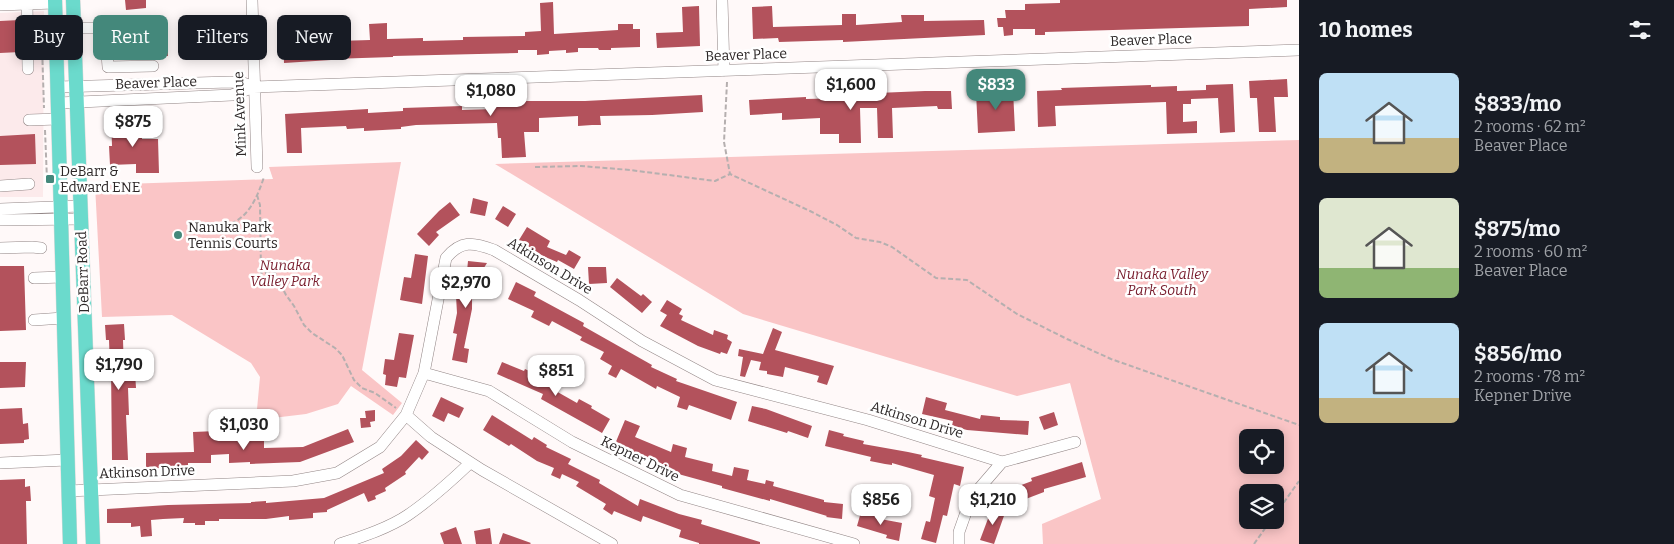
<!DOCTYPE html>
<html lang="en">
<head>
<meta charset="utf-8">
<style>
  :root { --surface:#171b24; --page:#20242c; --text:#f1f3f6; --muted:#9ea1a6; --accent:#44887b }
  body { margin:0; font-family:Bitter,serif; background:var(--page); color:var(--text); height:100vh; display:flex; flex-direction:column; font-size:19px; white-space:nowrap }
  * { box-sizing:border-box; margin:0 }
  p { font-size:16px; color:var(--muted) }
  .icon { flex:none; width:28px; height:28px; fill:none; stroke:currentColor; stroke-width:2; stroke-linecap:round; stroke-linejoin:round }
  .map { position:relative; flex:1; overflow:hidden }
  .panel { display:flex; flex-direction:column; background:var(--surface); width:375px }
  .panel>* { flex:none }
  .hud { position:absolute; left:15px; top:15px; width:475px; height:45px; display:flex; gap:10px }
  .fabs { position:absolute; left:1239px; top:429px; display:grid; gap:10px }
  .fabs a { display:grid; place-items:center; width:45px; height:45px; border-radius:8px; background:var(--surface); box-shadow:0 2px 12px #0003; font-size:25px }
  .price { position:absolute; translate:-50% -42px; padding:0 11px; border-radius:10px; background:#fff; color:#222; font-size:16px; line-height:32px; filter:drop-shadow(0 1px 2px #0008) }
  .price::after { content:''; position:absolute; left:50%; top:30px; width:15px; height:11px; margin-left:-8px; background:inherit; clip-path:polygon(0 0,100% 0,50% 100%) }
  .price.on { background:var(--accent); color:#fff }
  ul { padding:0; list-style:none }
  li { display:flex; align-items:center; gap:15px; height:125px; padding:0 20px }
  li span { display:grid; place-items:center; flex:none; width:140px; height:100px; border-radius:8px; color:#555 }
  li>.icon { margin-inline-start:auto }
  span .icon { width:60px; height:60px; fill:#fffc; stroke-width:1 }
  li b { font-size:21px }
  h2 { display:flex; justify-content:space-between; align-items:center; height:60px; padding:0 20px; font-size:21px }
  .chip { padding:0 18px; border-radius:8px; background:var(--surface); box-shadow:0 2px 12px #0003; font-size:18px; line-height:45px }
  .chip.on { background:var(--accent); color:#fff }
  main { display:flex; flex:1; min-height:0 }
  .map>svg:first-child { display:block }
</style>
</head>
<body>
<main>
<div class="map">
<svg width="1299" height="544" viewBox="0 0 1299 544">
  <rect width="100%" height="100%" fill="#fff9f9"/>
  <path fill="#fceaeb" d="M44,11L43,197H0V13Z"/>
  <path fill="#fac5c6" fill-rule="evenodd" d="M1299,140V544H1043L1042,524L1101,499L1070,383L1017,396L743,314L495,164ZM1248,438H1275V465H1248ZM1248,492H1275V520H1248Z
    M401,162L362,370L402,403L393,415L351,386L338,404L306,414L256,420L260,377L251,363L172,315L102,317L95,185L273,179L269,167Z"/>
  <path fill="#b3525c" d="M125,0H146V8L126,10Z
    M1060,0H1287V7L1249,9V26L1045,32V35H1035V29H1013V35L1004,36L1003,27H998L997,18H1006L1005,10H1025V4L1060,3Z
    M553,2L554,34L618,30V24H633V29H640V47L611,48V50H599L598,48H578V52L566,53V50L549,51V54L537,55V50H518V53L393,56V57L331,59V60L284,63L283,39H300V45L338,43V41L370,40L369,24L387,23V39L423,38V41L463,40V37L525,36V32L541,31L540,3Z
    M699,6L700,46L657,48L656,33L683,32L682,7Z
    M772,6L773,27L842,25V14H856V25L902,22L901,15H924V21L984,20L985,35L843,42V40L779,42L778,38L753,39L752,7Z
    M20,20V52L0,53V21Z
    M167,34L168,56L120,59L118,37Z
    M1287,79L1288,97H1274L1276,132H1259L1257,98H1250L1249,81Z
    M1233,84L1235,132L1220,133L1218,98L1191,99V104H1183V122L1197,121V133L1167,134L1166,102L1055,106L1056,126L1038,127L1037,91L1062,90L1061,88L1151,85V87L1177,86V91L1206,90V85Z
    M1013,90L1015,131L978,133L976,92Z
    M925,91H951L952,109H938L937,106L892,108L893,138H878L877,108H860L861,143H839V134H820V118L782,120V113L750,115L749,100L806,97V99L844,98V96L877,95V93Z
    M517,93V101H585L702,95L703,112L652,115L600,116L601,125H592L578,126V116L539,118V132H524L526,157L502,158L501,138H498L497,123L416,125L401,127V129L364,131V128L347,129L346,126L301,128L302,153H287L285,114L368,109V113L403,111V108L462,106V110L495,109L494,94Z
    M124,114V129H142V139H158L159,173H136V164L110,165L109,146H112L111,115Z
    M35,134L36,164L0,165V136Z
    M473,198L488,202L485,216L470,213Z
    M450,202L460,215L436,232L439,235L429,246L417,234L439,211Z
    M503,206L516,214L508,227L495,219Z
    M527,227L550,241L547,247L566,255L569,250L581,257L574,269L558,260L557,262L543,256L519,240Z
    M415,254L428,256L422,304L400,300L404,277L411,278Z
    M468,261L487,263L477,279L483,283L482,290L472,289V309L464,348L469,349L467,363L452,360L457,334L453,333L457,313L456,296H461L462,281H466Z
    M0,266H24L26,330L0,331Z
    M588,267H606L607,283L589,284Z
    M617,278L641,296L643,294L652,302L642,313L610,287Z
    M516,282L536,292L534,296L584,323L583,326L652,365L651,367L677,379L676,381L737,402L731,420L689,405L687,410L677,407L680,397L657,386L656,389L621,369L616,378L608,374L612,366L600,359L604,352L580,340L582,337L552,321L549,326L531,317L534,311L508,299Z
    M667,300L682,309L679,314L683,316L681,320L713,335L714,330L728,335L727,339L732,342L727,354L721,352L720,354L698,346L660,326L667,315L660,311Z
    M124,324L125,340H123L124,372H135L136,388H128L129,415H126L128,460H112L111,367H110L109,340H106L105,325Z
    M773,328L782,332L775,350L834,366L827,385L817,382L819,376L785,367L783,377L767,374V371L759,370L761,362L751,360L745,377L740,376L743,357L738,356L739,349L763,354Z
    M399,333L414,335L406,378L399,377L397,387L385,385L386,375L383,374L385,359L394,360Z
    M0,362H26L25,387L0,388Z
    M502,362L524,371L525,369L538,375L537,377L556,387L554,390L577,403L579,399L592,406L591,408L610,419L602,433L541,399L543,394L497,374Z
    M441,397L464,408L459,418L448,413L444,422L432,416Z
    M926,397L947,403L945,410L980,419L981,415L1000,417V420L1029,421L1028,435L967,430L952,426L953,421L922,414Z
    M752,406L766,409L812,426L808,438L788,431L787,433L748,421Z
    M22,408L23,424L28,423L29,439L24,440V443L0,444V409Z
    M375,410V421L370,422L371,427L361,428L360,418H366L365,411Z
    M1054,412L1058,425L1044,430L1039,417Z
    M492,415L532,440L534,437L547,445L546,447L571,459L568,464L600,480L599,483L638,506L640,499L679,514L702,520L701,524L760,542V544H699V543L679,537L681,530L643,516L641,522L614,511L612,515L603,509L606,504L576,486L579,482L562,474L560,479L551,475L554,468L537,461L511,444L509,446L483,430Z
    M625,420L640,426L635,437L671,452L673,444L687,448L685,457L713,464L712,471L732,476L734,467L749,470L747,480L765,484L766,480L774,482L773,486L824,500V502L843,504L842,519L826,517L827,516L770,499V501L722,488V486L671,472L672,469L666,467L667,466L615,444Z
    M348,429L354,442L300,462L250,464V462L229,463V454L211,455V463H188V466L146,469V453L194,452L193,432L217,431V439L264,440V448L303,447Z
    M829,430L844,434L843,436L864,441L863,444L908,452L922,455L921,457L964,467L960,486L954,484L947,516L943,515L936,543L921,539L926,521L930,522L935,498L929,496L934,475L892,463V465L885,464L870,461L871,457L825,446Z
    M416,440L429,452L422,460L419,457L405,472L406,474L385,488L386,491L375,496L376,499L368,502L364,493L327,510V512L313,513V518L289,520V516L266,519H219V521H205V525H195V523H183L184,518L163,519L151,520L152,536L141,537L140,526L131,527V523H107V509L168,505L251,503V502L266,501V503L324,498L384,473L382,469L401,456Z
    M1082,462L1086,477L1044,489V492L1010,505L1005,491L1032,481L1031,478Z
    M25,479V487L30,486L31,501H26L27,544H0V480Z
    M992,508L1005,513L994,544L980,540Z
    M861,512L876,516L875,518L902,523L899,541L886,538L887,535L857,526Z
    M456,527L462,544H444L440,533Z
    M490,528L492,544H476L474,531Z
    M503,533L531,543L530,544H499Z"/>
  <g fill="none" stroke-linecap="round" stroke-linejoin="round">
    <g stroke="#928686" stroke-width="12">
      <path id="minor" d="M252,0L257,167
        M722,0L724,71
        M27,4L28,69
        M0,5L54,3
        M74,28H105L108,67L153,66
        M57,87L230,82L243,83L254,87
        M58,103L232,95L254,87L1299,50
        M29,120L58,119
        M0,186L29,184
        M0,209L81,206
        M0,220L81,219
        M0,248L32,247L41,248
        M34,278L62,277
        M34,320L63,318
        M424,373L489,391L572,442L680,495L854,544
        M406,415L431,437L482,470L612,544
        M0,463L67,460
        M68,491L293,481L337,473L380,447L406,415L424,373L446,258C461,240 473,242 494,250L579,300L642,341L715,380L868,420L1002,462L1075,442
        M340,544C361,537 389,528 408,515C430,500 450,482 470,463
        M959,544V532L971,498L1002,462"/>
    </g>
    <g stroke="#d9d8d8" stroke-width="15">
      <path id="major" d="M55,0L70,544
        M73,0L93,544"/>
    </g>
    <path stroke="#b5afaf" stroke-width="2" stroke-dasharray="5 2.5" stroke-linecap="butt" d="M41,15L44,108
      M727,82L724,142L730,174L810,211L837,225L856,238L880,242L892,247L936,278L967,280L1017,314L1067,339L1111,359L1299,425
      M45,130L47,180
      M535,167L581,166L630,170L715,181L730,174
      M257,195L260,205L261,273H275L286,295L294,306L304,325L312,333L335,348L342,355L354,380L362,388L375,393L396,408
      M209,228C243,227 254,207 264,177
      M1275,515L1299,481
      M1254,544L1271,520"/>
    <use href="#minor" stroke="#fff" stroke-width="11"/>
    <use href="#major" stroke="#6bdacc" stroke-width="14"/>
  </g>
  <g fill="#44887b" stroke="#fff" stroke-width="2">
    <rect x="45" y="174" width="10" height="10" rx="2.5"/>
    <circle cx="178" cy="235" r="5"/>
  </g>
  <g text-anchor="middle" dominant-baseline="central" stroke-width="5" stroke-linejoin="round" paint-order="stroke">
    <g font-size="14" fill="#2c2727" stroke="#fff">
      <text transform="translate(1151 40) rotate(-2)">Beaver Place</text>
      <text transform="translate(746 55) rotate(-2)">Beaver Place</text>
      <text transform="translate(156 83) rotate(-2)">Beaver Place</text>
      <text transform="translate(240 114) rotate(-92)">Mink Avenue</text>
      <text transform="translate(550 266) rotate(31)">Atkinson Drive</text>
      <text transform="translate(83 272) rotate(-92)">DeBarr Road</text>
      <text transform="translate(917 420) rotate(17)">Atkinson Drive</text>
      <text transform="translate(640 459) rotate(26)">Kepner Drive</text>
      <text transform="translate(147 472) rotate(-2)">Atkinson Drive</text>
    </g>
    <g font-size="14" fill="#2c2727" stroke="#fff" text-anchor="start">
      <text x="60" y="171">DeBarr &amp;<tspan x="60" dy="16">Edward ENE</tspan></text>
      <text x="188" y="227">Nanuka Park<tspan x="188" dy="16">Tennis Courts</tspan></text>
    </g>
    <g font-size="14" font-style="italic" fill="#781c2c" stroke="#fff">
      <text x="285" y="265">Nunaka<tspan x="285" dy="16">Valley Park</tspan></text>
      <text x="1162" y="274">Nunaka Valley<tspan x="1162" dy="16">Park South</tspan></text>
    </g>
  </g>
</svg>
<div class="fabs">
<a><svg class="icon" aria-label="locate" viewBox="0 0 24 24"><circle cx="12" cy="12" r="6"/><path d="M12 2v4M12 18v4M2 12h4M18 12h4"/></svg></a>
<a><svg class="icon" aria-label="layers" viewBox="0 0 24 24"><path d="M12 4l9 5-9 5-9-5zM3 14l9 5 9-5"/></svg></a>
</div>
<b class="price" style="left:851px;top:111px">$1,600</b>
<b class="price on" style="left:996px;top:111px">$833</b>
<b class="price" style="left:491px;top:117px">$1,080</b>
<b class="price" style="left:133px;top:148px">$875</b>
<b class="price" style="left:466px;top:309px">$2,970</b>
<b class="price" style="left:119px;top:391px">$1,790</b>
<b class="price" style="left:556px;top:397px">$851</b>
<b class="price" style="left:244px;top:451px">$1,030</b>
<b class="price" style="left:881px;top:526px">$856</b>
<b class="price" style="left:993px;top:526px">$1,210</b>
<div class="hud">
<a class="chip">Buy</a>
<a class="chip on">Rent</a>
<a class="chip">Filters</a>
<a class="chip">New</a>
</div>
</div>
<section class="panel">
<h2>10 homes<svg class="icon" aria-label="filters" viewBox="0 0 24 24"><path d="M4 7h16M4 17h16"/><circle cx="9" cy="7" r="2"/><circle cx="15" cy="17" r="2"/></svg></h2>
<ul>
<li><span style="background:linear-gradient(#bfe0f5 65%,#c2b280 0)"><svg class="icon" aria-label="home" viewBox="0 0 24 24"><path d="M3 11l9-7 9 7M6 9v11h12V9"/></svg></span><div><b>$833/mo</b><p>2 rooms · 62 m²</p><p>Beaver Place</p></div></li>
<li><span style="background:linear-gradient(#dfe7d0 70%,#8fb573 0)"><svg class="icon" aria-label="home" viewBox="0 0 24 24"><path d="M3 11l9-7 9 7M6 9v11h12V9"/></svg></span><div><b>$875/mo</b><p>2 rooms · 60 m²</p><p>Beaver Place</p></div></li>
<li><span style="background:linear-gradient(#bfe0f5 75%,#c2b280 0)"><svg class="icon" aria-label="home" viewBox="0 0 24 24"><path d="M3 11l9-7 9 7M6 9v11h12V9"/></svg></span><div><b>$856/mo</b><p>2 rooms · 78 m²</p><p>Kepner Drive</p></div></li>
</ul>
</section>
</main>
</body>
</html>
